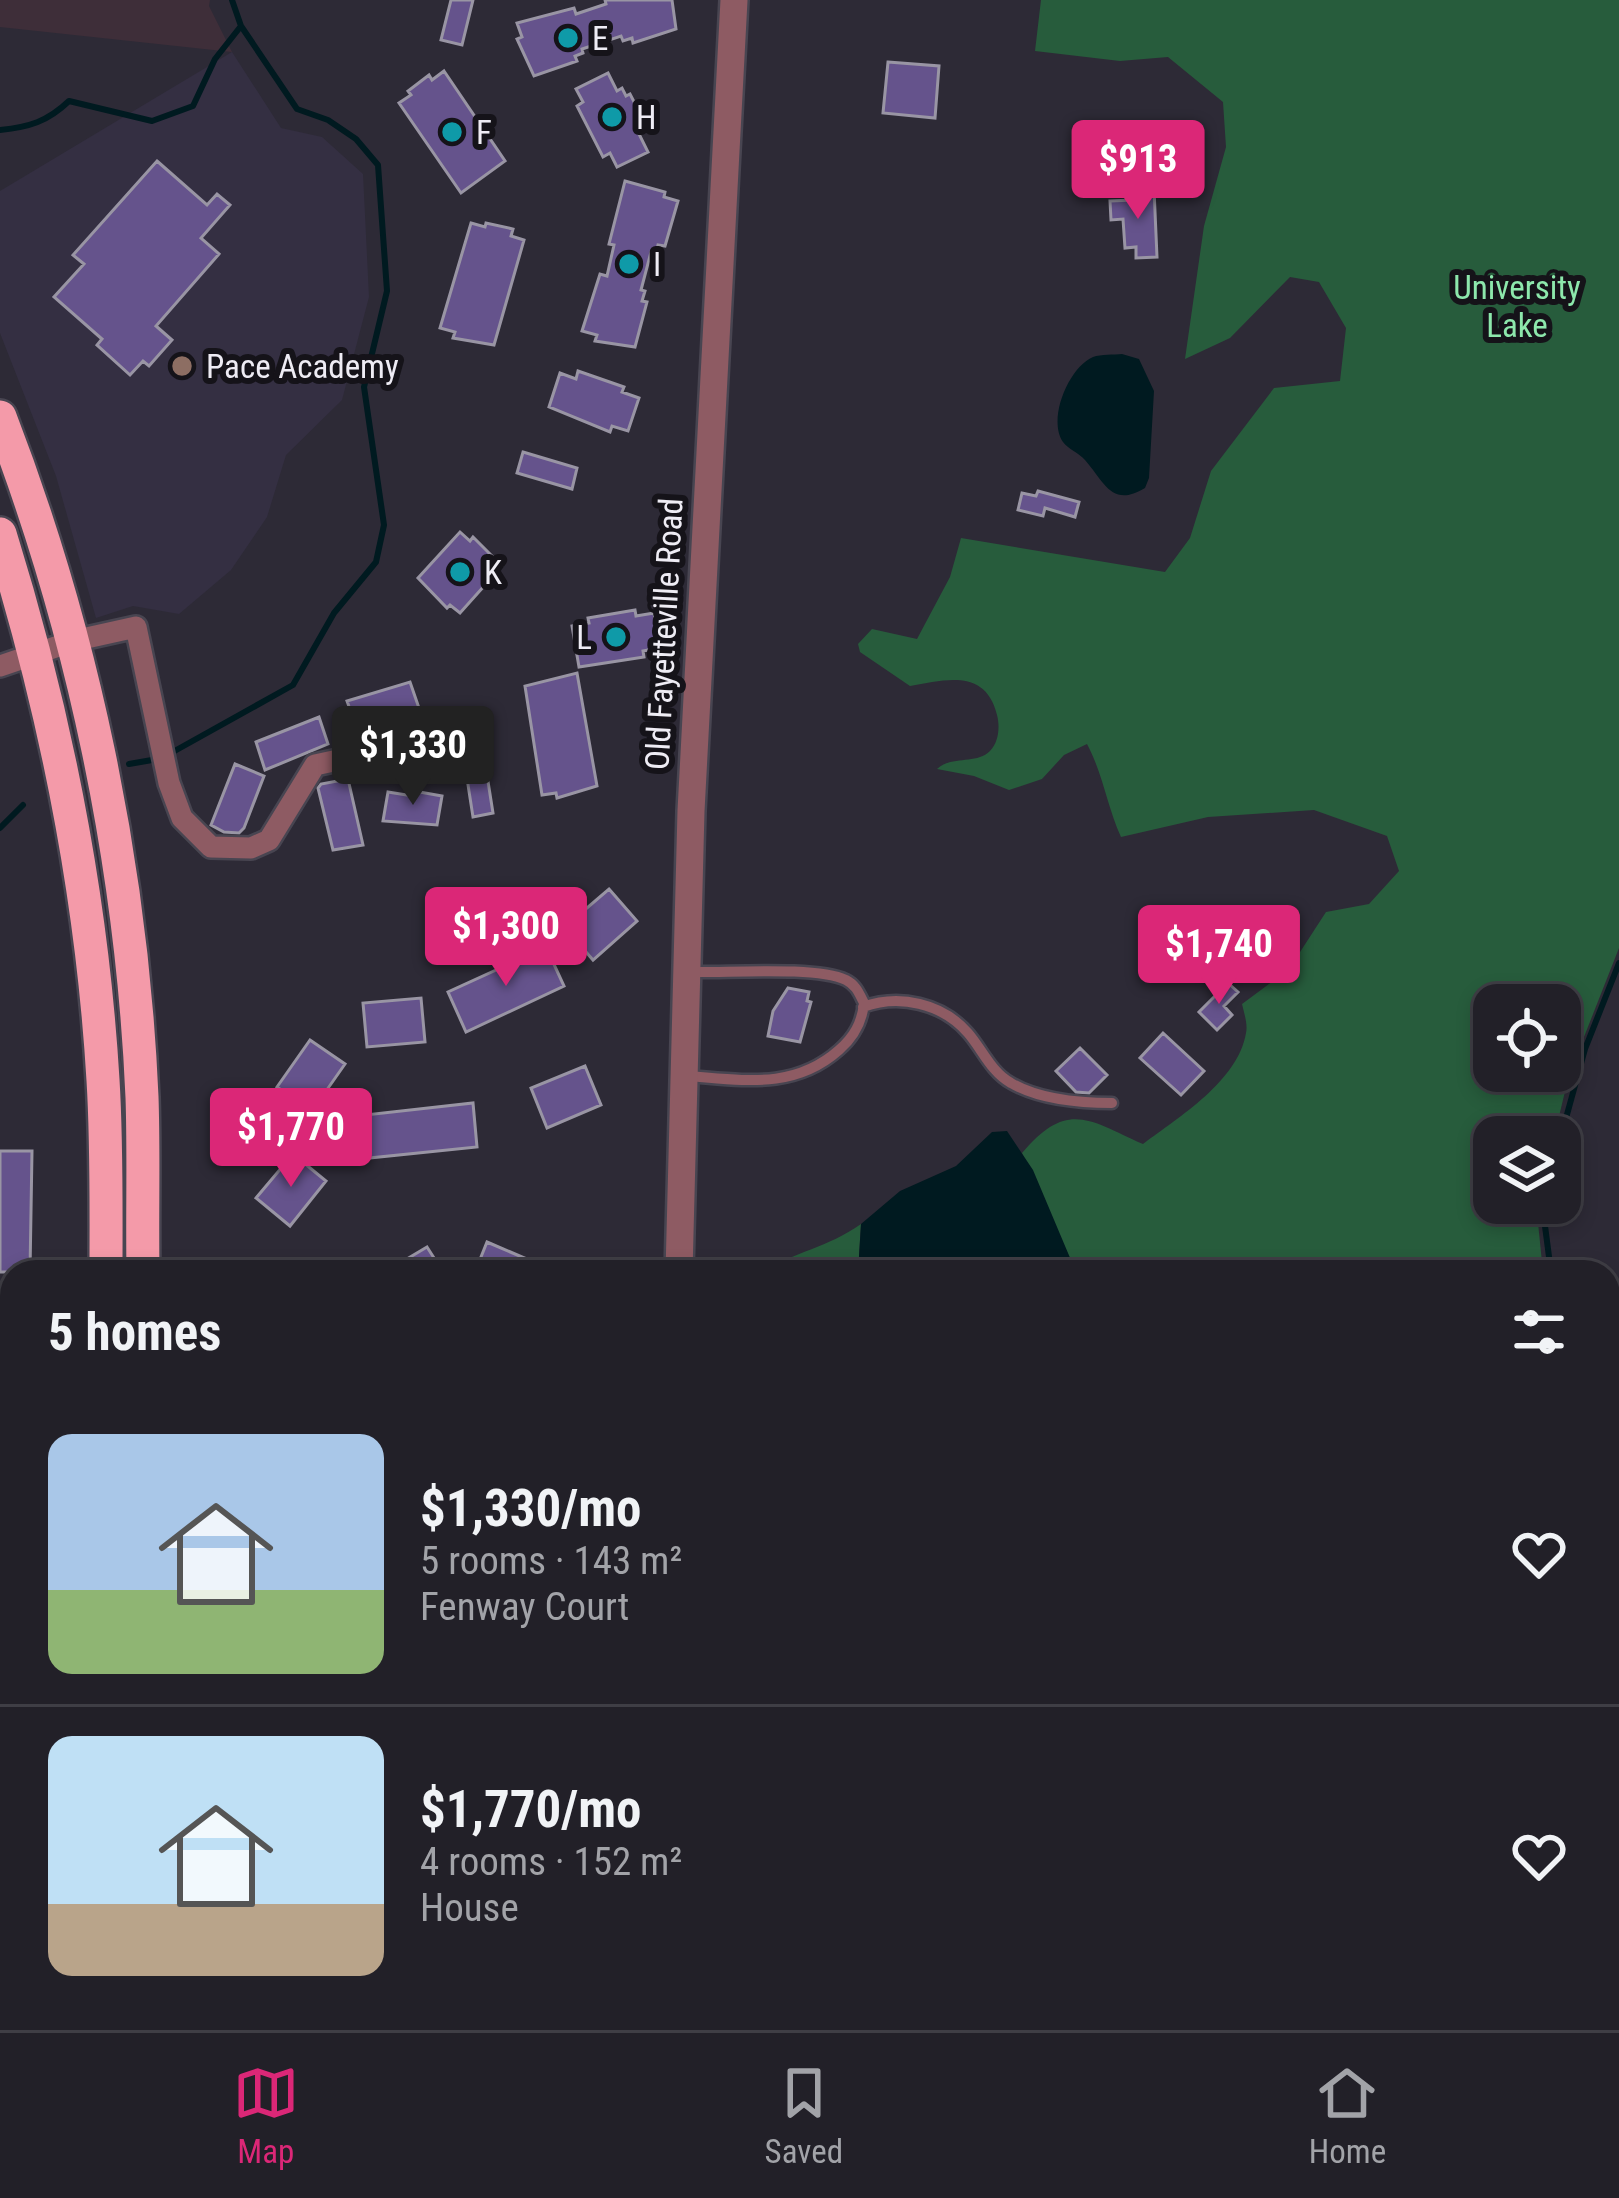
<!DOCTYPE html>
<html lang="en">
<head>
<meta charset="utf-8">
<style>
  :root { --surface:#222028; --page:#2a2830; --text:#f1f3f6; --muted:#a2a3a8; --line:#3f3e45; --accent:#db2777 }
  body { margin:0; font-family:"Roboto Condensed",sans-serif; background:var(--page); color:var(--text); height:100vh; display:flex; flex-direction:column; font-size:45px; white-space:nowrap }
  * { box-sizing:border-box; margin:0 }
  p { font-size:39px; color:var(--muted) }
  .icon { flex:none; width:66px; height:66px; fill:none; stroke:currentColor; stroke-width:2; stroke-linecap:round; stroke-linejoin:round }
  .map { position:relative; flex:1; overflow:hidden }
  .sheet { position:absolute; left:0px; top:1260px; width:1620px; height:771px; display:flex; flex-direction:column; background:var(--surface); border-radius:36px 36px 0 0; box-shadow:0 6px 18px #0003,0 0 0 3px var(--line) }
  .sheet>* { flex:none }
  .buttons { position:absolute; left:1473px; top:984px; display:grid; gap:24px }
  .buttons a { display:grid; place-items:center; width:108px; height:108px; border-radius:24px; background:var(--surface); box-shadow:0 6px 18px #0003,0 0 0 3px var(--line); font-size:60px }
  .price { position:absolute; translate:-50% -102px; padding:0 27px; border-radius:12px; background:var(--accent); color:#fff; font-size:39px; line-height:78px; filter:drop-shadow(0 3px 6px #0008) }
  .price::after { content:''; position:absolute; left:50%; top:72px; width:36px; height:27px; margin-left:-18px; background:inherit; clip-path:polygon(0 0,100% 0,50% 100%) }
  .price.on { background:#222; color:#fff }
  ul { padding:0; list-style:none }
  li { display:flex; align-items:center; gap:36px; height:300px; padding:0 48px }
  li+li { border-top:3px solid var(--line) }
  li span { display:grid; place-items:center; flex:none; width:336px; height:240px; border-radius:24px; color:#555 }
  li>.icon { margin-inline-start:auto }
  span .icon { width:144px; height:144px; fill:#fffc; stroke-width:1 }
  li b { font-size:51px }
  h2 { display:flex; justify-content:space-between; align-items:center; height:144px; padding:0 48px; font-size:51px }
  .tabs { display:flex; justify-content:space-around; align-items:center; height:168px; border-top:3px solid var(--line); background:var(--surface); font-size:33px; color:var(--muted) }
  .tabs a { display:grid; justify-items:center; gap:6px }
  .tabs .on { color:var(--accent) }
  .map>svg:first-child { display:block }
</style>
</head>
<body>
<div class="map">
<svg width="1619" height="2030" viewBox="0 0 1619 2030">
  <rect width="100%" height="100%" fill="#2d2a36"/>
  <path fill="#3e2e39" d="M0,0H210L209,6L232,52L0,27Z"/>
  <path fill="#342f42" d="M232,52L281,128L322,137L363,174L369,297L342,400L286,455L267,517L231,570L179,614L133,606L96,618L56,476L0,333V191Z"/>
  <path fill="#275c3c" fill-rule="evenodd" d="M1041,0H1619V948L1569,1075L1554,1137H1494V1203H1536L1543,1272H1076L1022,1153C1067,1100 1088,1119 1143,1144C1179,1117 1238,1081 1246,1033C1248,1024 1244,1013 1242,1004L1289,969L1326,912L1369,904L1399,871L1387,836L1314,810L1208,817L1121,837C1107,806 1103,774 1087,744L1064,755L1042,779L1009,790L974,776L937,769C952,755 976,765 990,751C999,742 1000,726 997,715C986,669 947,679 910,686L860,652L858,644L872,629L917,639L950,577L961,538L1165,572L1190,538L1211,471L1274,388L1340,381L1346,328L1319,282L1290,277L1230,338L1185,359L1204,226L1226,147L1223,102L1168,57L1120,61L1035,51ZM1494,1005H1560V1071H1494Z
    M861,1224L858,1272H762C796,1251 827,1248 861,1224Z
    M918,2019H1279L1269,2030H922Z"/>
  <path fill="#001a20" d="M1122,354L1139,359L1154,391L1149,478L1145,488C1112,508 1105,483 1085,460C1079,453 1068,449 1063,442C1047,419 1069,367 1093,357C1101,354 1114,355 1122,354Z
    M1007,1131L1033,1170L1076,1272H858L861,1224L900,1191L956,1166L992,1132Z"/>
  <g fill="none" stroke-linecap="round" stroke-linejoin="round">
    <path stroke="#001a20" stroke-width="6" d="M0,130C29,127 47,122 69,101L152,121L193,106L215,59L241,26
      M171,753L293,685L334,613L376,562L384,525L364,387L387,291L378,165L356,139L328,120L297,109L241,26L232,0
      M129,764L152,760
      M0,828L23,805
      M1560,1140L1585,1049L1619,963
      M1542,1203L1551,1272
      M1283,2030L1294,2019"/>
  </g>
  <path fill="#65538c" stroke="#9995a4" stroke-width="3" d="M451,0H473L462,45L441,40Z
    M605,0H672L676,29L633,43L632,38L623,41L621,36L582,49L583,53L575,56L577,61L534,76L517,39L522,37L517,23L574,8L576,14L606,4Z
    M888,62L939,66L935,118L883,113Z
    M444,71L505,161L461,193L399,103L411,95L408,91L429,75L432,80Z
    M608,73L617,91L622,88L626,96L630,94L644,121L639,123L643,131L639,134L648,152L617,167L610,153L603,157L577,106L583,102L576,89Z
    M157,161L207,205L217,194L230,205L201,238L219,254L156,326L172,340L149,366L143,361L130,375L97,345L102,339L54,297L84,264L73,255Z
    M1164,168H1192V186H1164Z
    M625,181L665,192L664,197L678,201L665,246L658,245L656,254L651,252L641,290L645,291L642,301L647,302L635,347L595,341L597,335L582,331L600,274L607,276L614,245L609,244Z
    M1154,189L1157,257L1136,258V247L1125,248L1123,219L1111,220L1110,201L1133,200V190Z
    M471,223L485,227L486,223L513,229L511,236L524,240L494,345L453,338L455,332L440,328Z
    M578,371L624,387L622,392L639,398L628,431L612,426L610,432L549,407L560,373L576,379Z
    M523,452L577,468L572,489L517,473Z
    M1038,491L1079,502L1075,517L1045,508L1043,516L1018,510L1022,493L1036,496Z
    M460,532L470,541L473,537L502,566L460,613L450,605L447,608L418,578Z
    M635,610L636,616L654,613L659,648L643,651L644,657L579,667L572,626L589,623L588,618Z
    M577,673L597,786L557,798L556,793L542,795L525,686Z
    M410,682L420,711L357,729L347,701Z
    M319,717L328,744L265,770L256,742Z
    M484,756L493,813L473,817L464,759Z
    M235,764L264,776L244,828L239,833L224,832L211,825Z
    M348,779L363,845L333,850L318,788L321,784Z
    M414,791L442,796L437,825L383,821L388,792L413,796Z
    M609,889L637,921L593,960L567,930V925Z
    M546,947L564,986L466,1032L448,992Z
    M1228,983L1238,992L1224,1006L1232,1015L1217,1030L1199,1012Z
    M788,988L809,992L807,1001L811,1002L800,1042L768,1036L773,1011Z
    M421,998L425,1042L367,1047L363,1003Z
    M1163,1033L1204,1071L1181,1095L1140,1058Z
    M310,1040L345,1064L312,1111L277,1087Z
    M1080,1048L1107,1075L1089,1093L1076,1092L1056,1071Z
    M585,1066L601,1105L547,1128L531,1088Z
    M473,1103L477,1147L369,1158L365,1115Z
    M0,1151H32L30,1272H0Z
    M293,1154L326,1181L290,1226L256,1198Z
    M487,1242L557,1272H475Z
    M427,1247L443,1272H385Z"/>
  <g fill="none" stroke-linecap="round" stroke-linejoin="round">
    <g stroke="#484551" stroke-width="15">
      <path id="service" d="M863,1007C899,994 942,1003 968,1033C982,1049 991,1072 1011,1083C1040,1100 1079,1103 1112,1103
        M687,1076C743,1080 794,1090 839,1050C854,1037 862,1023 864,1003C859,993 856,985 846,980C816,966 728,973 691,972
        M1608,1929L1619,1921
        M1471,2030L1484,2019"/>
    </g>
    <g stroke="#484551" stroke-width="26">
      <path id="minor" d="M0,666L73,641L136,627L169,783L182,818L211,847L251,848L269,840L315,765L352,757L421,752
        M0,1632L12,1630"/>
    </g>
    <g stroke="#484551" stroke-width="32">
      <path id="tertiary" d="M679,1272L691,811L734,0
        M788,2019L790,2030"/>
    </g>
    <g stroke="#484551" stroke-width="38">
      <path id="trunk" d="M0,417C83,632 132,867 142,1097C144,1156 142,1214 143,1272
        M0,534C55,711 92,895 103,1080C107,1144 106,1208 106,1272
        M148,2019V2030
        M107,2030V2019"/>
    </g>
    <use href="#service" stroke="#8e5b63" stroke-width="10"/>
    <use href="#minor" stroke="#8e5b63" stroke-width="21"/>
    <use href="#tertiary" stroke="#8e5b63" stroke-width="27"/>
    <use href="#trunk" stroke="#f49aa9" stroke-width="33"/>
  </g>
  <g fill="#0f9aa8" stroke="#151319" stroke-width="4.5">
    <circle cx="568" cy="38" r="12"/>
    <circle cx="612" cy="117" r="12"/>
    <circle cx="452" cy="132" r="12"/>
    <circle cx="629" cy="264" r="12"/>
    <circle cx="460" cy="572" r="12"/>
    <circle cx="616" cy="637" r="12"/>
  </g>
  <circle fill="#8d6e63" stroke="#151319" stroke-width="4.5" cx="182" cy="366" r="12"/>
  <g text-anchor="middle" dominant-baseline="central" stroke-width="12" stroke-linejoin="round" paint-order="stroke">
    <g font-size="33" fill="#eeecf4" stroke="#151319" text-anchor="start">
      <text x="592" y="38">E</text>
      <text x="636" y="117">H</text>
      <text x="476" y="132">F</text>
      <text x="653" y="264">I</text>
      <text x="206" y="366">Pace Academy</text>
      <text x="484" y="572">K</text>
      <text x="592" y="637" text-anchor="end">L</text>
    </g>
    <g font-size="33" fill="#8de8ac" stroke="#151319">
      <text x="1517" y="287">University<tspan x="1517" dy="38">Lake</tspan></text>
    </g>
    <g font-size="33" fill="#eeecf4" stroke="#151319">
      <text transform="translate(664 634) rotate(-87)">Old Fayetteville Road</text>
    </g>
  </g>
</svg>
<div class="buttons">
<a><svg class="icon" aria-label="locate" viewBox="0 0 24 24"><circle cx="12" cy="12" r="6"/><path d="M12 2v4M12 18v4M2 12h4M18 12h4"/></svg></a>
<a><svg class="icon" aria-label="layers" viewBox="0 0 24 24"><path d="M12 4l9 5-9 5-9-5zM3 14l9 5 9-5"/></svg></a>
</div>
<b class="price" style="left:1138px;top:222px">$913</b>
<b class="price on" style="left:413px;top:808px">$1,330</b>
<b class="price" style="left:506px;top:989px">$1,300</b>
<b class="price" style="left:1219px;top:1007px">$1,740</b>
<b class="price" style="left:291px;top:1190px">$1,770</b>
<section class="sheet">
<h2>5 homes<svg class="icon" aria-label="filters" viewBox="0 0 24 24"><path d="M4 7h16M4 17h16"/><circle cx="9" cy="7" r="2"/><circle cx="15" cy="17" r="2"/></svg></h2>
<ul>
<li><span style="background:linear-gradient(#a9c7e8 65%,#8fb573 0)"><svg class="icon" aria-label="home" viewBox="0 0 24 24"><path d="M3 11l9-7 9 7M6 9v11h12V9"/></svg></span><div><b>$1,330/mo</b><p>5 rooms · 143 m²</p><p>Fenway Court</p></div><svg class="icon" aria-label="heart" viewBox="0 0 24 24"><path d="M12 20l-8-8c-3-5 5-10 8-4 3-6 11-1 8 4z"/></svg></li>
<li><span style="background:linear-gradient(#bfe0f5 70%,#b9a48a 0)"><svg class="icon" aria-label="home" viewBox="0 0 24 24"><path d="M3 11l9-7 9 7M6 9v11h12V9"/></svg></span><div><b>$1,770/mo</b><p>4 rooms · 152 m²</p><p>House</p></div><svg class="icon" aria-label="heart" viewBox="0 0 24 24"><path d="M12 20l-8-8c-3-5 5-10 8-4 3-6 11-1 8 4z"/></svg></li>
</ul>
</section>
</div>
<nav class="tabs">
<a class="on"><svg class="icon" aria-label="map" viewBox="0 0 24 24"><path d="M3 6l6-2 6 2 6-2v14l-6 2-6-2-6 2zM9 4v14M15 6v14"/></svg>Map</a>
<a><svg class="icon" aria-label="saved" viewBox="0 0 24 24"><path d="M7 4h10v16l-5-4-5 4z"/></svg>Saved</a>
<a><svg class="icon" aria-label="home" viewBox="0 0 24 24"><path d="M3 11l9-7 9 7M6 9v11h12V9"/></svg>Home</a>
</nav>
</body>
</html>
